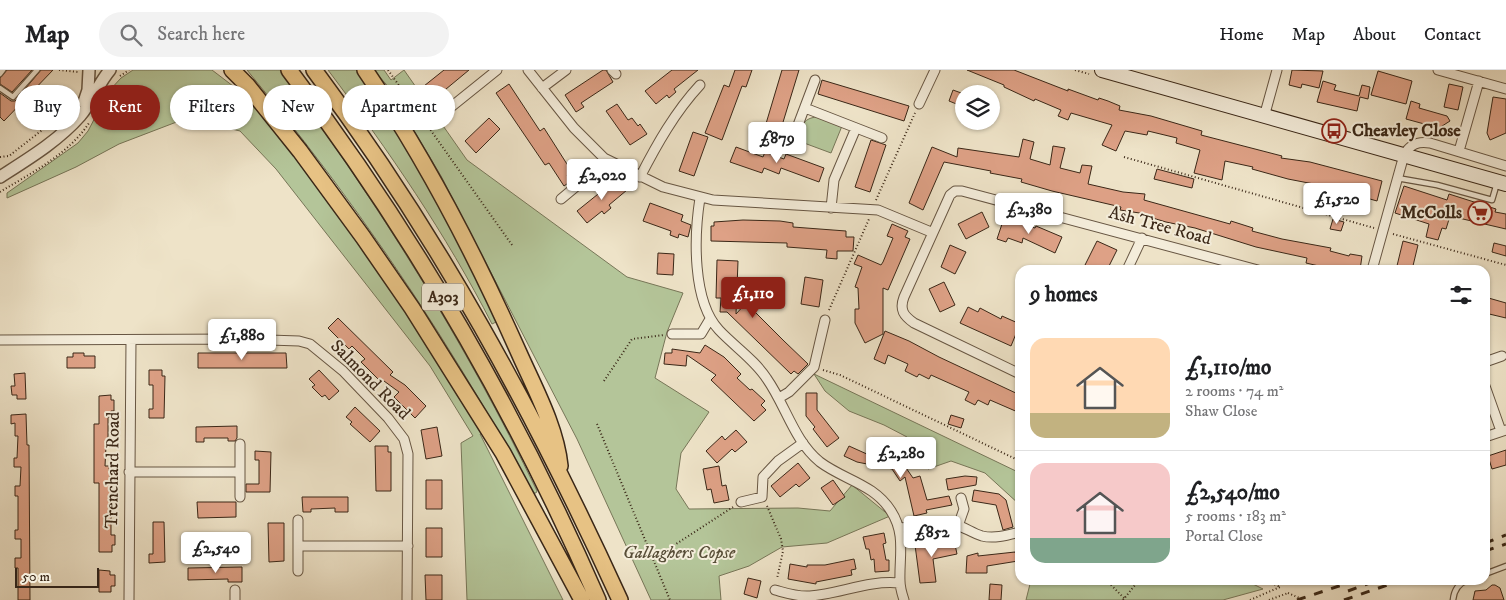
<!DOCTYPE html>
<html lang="en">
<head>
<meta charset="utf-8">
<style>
  :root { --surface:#fff; --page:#f2f2f2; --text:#202124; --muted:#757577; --line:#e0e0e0; --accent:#8f2418 }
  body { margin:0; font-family:"IM FELL DW Pica",serif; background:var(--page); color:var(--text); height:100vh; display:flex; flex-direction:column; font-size:19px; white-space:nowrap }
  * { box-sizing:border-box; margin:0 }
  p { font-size:16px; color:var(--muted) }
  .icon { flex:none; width:28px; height:28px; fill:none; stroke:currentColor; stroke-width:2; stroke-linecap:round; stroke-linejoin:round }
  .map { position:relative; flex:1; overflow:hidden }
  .details { position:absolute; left:1015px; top:195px; width:475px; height:320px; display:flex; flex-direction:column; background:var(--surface); border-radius:15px; box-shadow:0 1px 4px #0004 }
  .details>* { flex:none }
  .hud { position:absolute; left:15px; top:15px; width:475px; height:45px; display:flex; gap:10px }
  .tools { position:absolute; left:955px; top:15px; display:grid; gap:10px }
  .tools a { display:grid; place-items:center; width:45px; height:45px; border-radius:50%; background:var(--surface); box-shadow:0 1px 4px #0004; font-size:25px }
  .scale { position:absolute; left:15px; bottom:12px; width:84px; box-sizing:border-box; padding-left:5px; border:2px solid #3a2717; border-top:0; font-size:14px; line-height:18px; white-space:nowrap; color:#3a2717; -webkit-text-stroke:4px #f4eddb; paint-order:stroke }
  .price { position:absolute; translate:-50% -42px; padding:0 11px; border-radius:5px; background:#fff; color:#222; font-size:16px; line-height:32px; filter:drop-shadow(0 1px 2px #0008) }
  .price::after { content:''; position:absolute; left:50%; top:30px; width:15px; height:11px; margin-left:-8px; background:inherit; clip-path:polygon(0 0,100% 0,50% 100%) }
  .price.current { background:var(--accent); color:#fff }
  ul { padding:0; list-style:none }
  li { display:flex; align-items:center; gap:15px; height:125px; padding:0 15px }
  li+li { border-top:1px solid var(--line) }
  li span { display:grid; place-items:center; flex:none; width:140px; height:100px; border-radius:15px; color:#555 }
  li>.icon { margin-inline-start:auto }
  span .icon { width:60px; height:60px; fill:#fffc; stroke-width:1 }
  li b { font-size:21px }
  h2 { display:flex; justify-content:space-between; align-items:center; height:60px; padding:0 15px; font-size:21px }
  .tag { padding:0 18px; border-radius:22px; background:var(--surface); box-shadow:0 1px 4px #0004; font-size:18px; line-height:45px }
  .tag.current { background:var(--accent); color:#fff }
  header { display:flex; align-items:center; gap:30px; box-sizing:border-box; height:70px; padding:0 25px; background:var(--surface); border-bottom:1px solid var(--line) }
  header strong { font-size:24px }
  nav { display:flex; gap:28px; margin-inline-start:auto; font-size:18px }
  .search { width:350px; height:45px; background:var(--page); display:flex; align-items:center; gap:12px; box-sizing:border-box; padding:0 18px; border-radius:28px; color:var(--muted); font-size:19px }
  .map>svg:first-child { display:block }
</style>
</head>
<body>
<header>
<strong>Map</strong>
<div class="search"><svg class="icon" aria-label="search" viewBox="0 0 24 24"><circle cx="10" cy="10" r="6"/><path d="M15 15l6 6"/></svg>Search here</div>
<nav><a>Home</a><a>Map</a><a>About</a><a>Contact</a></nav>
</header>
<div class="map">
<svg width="1506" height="530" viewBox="0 0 1506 530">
  <rect width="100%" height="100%" fill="#eee3c8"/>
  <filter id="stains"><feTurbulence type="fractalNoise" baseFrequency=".004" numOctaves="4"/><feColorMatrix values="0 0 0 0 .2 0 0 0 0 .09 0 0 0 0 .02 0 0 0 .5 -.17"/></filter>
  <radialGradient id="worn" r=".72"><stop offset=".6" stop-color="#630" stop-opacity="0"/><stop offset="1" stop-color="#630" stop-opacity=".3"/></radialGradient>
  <path fill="#b4c599" stroke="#777658" d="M133,0H212L250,29L340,146L412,250L483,363L480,364L563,530H467L461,373L473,366L430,296L276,99L240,61L187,48L119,74L76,97L7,128V123L78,73L88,61L109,21L121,8Z
    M247,0H280C378,133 465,272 537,421L536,423H533C509,382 486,339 461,299C397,194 325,94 247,0Z
    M328,0H357L359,4C412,82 455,166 498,251L492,254C446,164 389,81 328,0Z
    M373,0H384L391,10L404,0L467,90L627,207L683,223L667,262L655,308L709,342L681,383L676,419L689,439L798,438L830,441L852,415L890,446L827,473L782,477L749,496L719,506L721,530H651L577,369L441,106L386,14Z
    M817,47L842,56L831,83L796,70C801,58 802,48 817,47Z
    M814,304L1020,403V435L985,403L951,391L928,399L907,367L884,355L849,341L825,321Z
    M1031,510H1245L1263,519L1223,530H1026Z"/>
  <path fill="#dea186" stroke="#3a2717" d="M7,0H32L12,22L0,14V8Z
    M41,0H53L4,51L0,47V23L11,31H15Z
    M444,0H469L434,29L424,16Z
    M603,0H606L613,12L581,33L584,37L576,42L565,25Z
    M672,0H698L674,19L676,22L669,28L667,25L656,34L645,21Z
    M735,0H752L746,17L742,16L722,70L705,63L724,15L729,17Z
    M782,0H799L780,62L765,57Z
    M967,0H1014L1068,21V19L1098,30L1099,28L1108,31L1120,36L1119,40L1151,46L1202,61L1201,65L1282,86L1281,88L1310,92L1382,111L1377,131L1324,116L1288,109L1252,99L1253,97L1225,91L1222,110L1194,103L1200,80L1176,73L1177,68L1148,61L1147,65L1125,61L1116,81L1102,75L1112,55L1071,43L1068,50L1058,46L1061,40L1035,29L1034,31L1004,17V15Z
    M1292,0L1323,1L1319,18L1302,14L1301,18L1289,15Z
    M1378,1L1412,11L1406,34L1371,25Z
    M822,10L909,36L904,51L818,24Z
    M1323,11L1336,15L1334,20L1359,26L1362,15L1370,17L1368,29L1360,27L1357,41L1317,32Z
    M509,14L540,61L544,58L572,102L567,105L571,111L564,116L549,93L545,95L496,23Z
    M1449,14L1463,17L1458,40L1444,37Z
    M953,20L964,24V37L949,31Z
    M1493,27L1506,29V63L1490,70L1487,63Z
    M1411,31L1420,34L1419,38L1447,46L1450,51L1439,58L1406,49Z
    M617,34L628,50L632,48L638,56L640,54L647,64L630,75L606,41Z
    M489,48L500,59L476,83L465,71Z
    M693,62L708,67L694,106L679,101Z
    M1023,69L1034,72L1030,89L1050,95L1053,76L1065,78L1060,98L1080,103L1082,95L1092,96L1088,114L1123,122L1145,124L1144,130L1230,154L1231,151L1253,158L1252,161L1282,169L1331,178L1330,181L1349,186L1350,184L1362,186L1360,200H1336L1306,193L1307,188L1256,177L1195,158L1166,152L1146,146V144L1120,140L1121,137L1052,121L1021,112L1022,109L990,103L991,101L944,92L923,140L909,133L932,77L957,87L958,78L1019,87Z
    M871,70L886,75L870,122L855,117Z
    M736,77L763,87L765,82L784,89L786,84L824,98L819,112L781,98L779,104L764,98L762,103L730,92Z
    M1157,99L1194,109L1192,118L1154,109Z
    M618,108L627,120L609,135L611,138L604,144L602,141L587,153L577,141Z
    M1404,116L1447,130L1449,124L1496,139L1495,142L1506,144V159L1450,146L1446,159L1442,158L1438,170L1426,167L1429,154L1395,143Z
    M650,133L683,145L681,151L691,155L688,167L679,164L678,168L670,165L671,161L643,151Z
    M982,142L989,157L966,169L958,154Z
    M1004,148L1035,158L1036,156L1062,167L1055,183L1023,168L1022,173L1008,168L1006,172L997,169Z
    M1333,149L1344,152L1341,161L1330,159Z
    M743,150L780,151L793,153V157L846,161V167H854L853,181H837V189L826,188L827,180L787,177V173L711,171V156H714V152Z
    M892,154L908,161L905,167L910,169L888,220L883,218V264L865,273L855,253V239H859L858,218L855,217L862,197L854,194L858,185L881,195L883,192L893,168L887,166Z
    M1097,171L1117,180L1107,200H1096L1085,195Z
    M1403,171L1418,175L1412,200H1396Z
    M1494,173L1506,176V186L1492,182Z
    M950,175L966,182L955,204L941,197Z
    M658,183L674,184L673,205L657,204Z
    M717,190L738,191L736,244L746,233L784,271L808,294L798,304L794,301L791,304L727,242H720L721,228H716Z
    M805,207L823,210L819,237L801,234Z
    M944,212L955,235L940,242L929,219Z
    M1485,227L1506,233V248L1485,243Z
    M968,237L978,242L980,238L1001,249L1002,246L1020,254L1011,276L960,253Z
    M338,248L393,302L390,305L405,315L426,336L415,348L394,327L399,322L384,311L382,313L361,292L365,289L352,276L349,279L328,258Z
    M885,261L909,271L939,287L1020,325V343L990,330L988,335L978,330L975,335L965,330L969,322L931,305L929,309L919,304L917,307L905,301L908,294L888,285L885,294L874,289Z
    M705,275L724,287L741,304L737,308L750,320L752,319L765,331L761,335L766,340L754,351L711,310L716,305L687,285L686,296L664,294L665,283H672V279L700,283Z
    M73,283H84V286H95V298H67V287H73Z
    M198,283H286L287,298H198Z
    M149,300H162V306H165L164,348H149V339H153V315H149Z
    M319,300L339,321L329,330L325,325L322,327L312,317L315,315L309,309Z
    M25,303L26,329H17V325H12L11,316H15L14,304Z
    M806,323H817V340L839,368L827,377L813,359L815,357L806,346Z
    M111,325V330H114V341H111V347H108V376H106L105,396H109L111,429H115V440H111V465H115V475H112V482H99V413H94V354H99V326Z
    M355,337L380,361L370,372L350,354L352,352L346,347Z
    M26,344L27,375H29L30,530H18V498H15V488H21V469H15V460H18V426H15V416H20L21,397H14V388H17L18,366H15V353L11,354V345Z
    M951,345L964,349L961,358L948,354Z
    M237,356V368L235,371H228V368H204V372H196V357Z
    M437,357L442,386L426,389L421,360Z
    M736,360L747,372L735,382L732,379L717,393L706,381L722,366L725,370Z
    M375,376H388V382H391V421H376Z
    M849,376L869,385L870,380L906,388L902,392L913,408L920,406L927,430L949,426L952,435L926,440L927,443L914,446L905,407L900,411L892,399L857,392L844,386Z
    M1506,380V395L1492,399L1488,386Z
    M255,381L271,382L270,422H246V414H259V390H255Z
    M798,393L810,408L799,417L796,414L780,427L771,416Z
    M719,396L722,416L726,415L729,430L714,433L711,419L707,420L703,399Z
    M965,406L977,407L976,415L948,420L946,409Z
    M426,410H442V439H426Z
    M833,410L845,427L833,435L821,418Z
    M974,420L999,424L1006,430L1013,457L1003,460L996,435L972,431Z
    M302,427H348V442H335V438L311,439V442H303Z
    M197,432H236V447L198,448Z
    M153,452H164L165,492L149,493V484H153Z
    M268,453H284V491L269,492Z
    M426,458H442V487H426Z
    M884,463L886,473L883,474L886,490H889V501L875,502L874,489L871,490L869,479H866L863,467Z
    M934,470L935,474L954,470L957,484L933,489L936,512L920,513L915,475Z
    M1015,482L1018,491L987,496V503H966L967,486L978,483V486Z
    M854,489L856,499L851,500L852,505L816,512V514L788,509L790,494L807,497V495H825Z
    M242,497V512H228V509L188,510V498Z
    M99,500L110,501V505H115V516H111V522H99Z
    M425,505H442V530H426Z
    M748,508L761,511L757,528L744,524Z
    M990,514L1002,515L1001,530H989Z
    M1492,515H1495L1500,518L1504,530H1473L1475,521L1486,520Z"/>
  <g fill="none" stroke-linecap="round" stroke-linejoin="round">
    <g stroke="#675643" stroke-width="7">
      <path id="service" d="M0,4L3,0
        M0,18L13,27L37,0
        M1397,108L1437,115L1492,130L1497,113
        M1485,504L1506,496
        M1453,530C1454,520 1459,513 1468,510"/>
    </g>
    <g stroke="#675643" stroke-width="11">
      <path id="minor" d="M528,0L574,58L604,88L663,117L713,130L878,140L931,162
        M612,0L616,4
        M1438,0L1506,19
        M542,18L566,0
        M919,34L935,0
        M451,37L497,0
        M805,38L882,68
        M1264,47L1277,0
        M798,55L815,10
        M1459,81L1479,11
        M640,107C657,74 675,42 700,15
        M700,128C694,166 692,231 719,260C735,277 755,290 767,309C786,336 794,371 820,392C844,410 874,414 891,441C906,464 899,487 900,511C900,518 902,524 904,530
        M561,129L579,114L604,88
        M831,138L834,110L856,58
        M1127,200L1142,168
        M1372,200L1404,85C1410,74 1418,71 1430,73L1506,96
        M672,264H701L710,249
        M0,270L242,269L299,271L310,274L343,301L388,348L404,369L408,384L407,530
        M1485,292L1502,286
        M1020,304L914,253C904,246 899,240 904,227L950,125L955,121H962L1258,200
        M1485,316L1501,361
        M779,328L789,322L814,297L825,250
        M1485,367L1506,360
        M240,374V427
        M129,402H240
        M741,432L762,427L763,407L778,391L803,373
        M298,450V501
        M958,456L964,439L961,428
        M899,458C917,457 935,451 953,454C963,456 972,463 982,466C995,469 1008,465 1020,462
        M298,476H408
        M235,520V530
        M775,520C786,523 797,527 810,526C840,524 868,510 899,513
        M129,530L131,270"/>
    </g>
    <g stroke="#675643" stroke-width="14">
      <path id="tertiary" d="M84,32L88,20L89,0
        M0,107C28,89 58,71 80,46C92,32 98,14 110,0"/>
    </g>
    <g stroke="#3a2717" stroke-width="16">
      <path id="secondary" d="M1102,0L1506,114"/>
    </g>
    <g stroke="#3a2717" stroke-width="18">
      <path id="trunk" d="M232,0L247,15L300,81L363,167L412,238L503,383L582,530
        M289,0C413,163 516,342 598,530
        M314,0C438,165 534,342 620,530
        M365,0C426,89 475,184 519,283C535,319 556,357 560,396"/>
    </g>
    <path stroke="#3a2717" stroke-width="2" stroke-dasharray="1 2.5" stroke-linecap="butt" d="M59,0L78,2
      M388,0L512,175
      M1075,0L1089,4
      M120,6L129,0
      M0,87L9,86L60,46L74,24
      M1124,87L1374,158
      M0,122C31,103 69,84 89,53
      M876,130L915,43
      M1393,164L1506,195
      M829,240L869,149
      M823,300L840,305L1020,391
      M604,311L632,269L664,265
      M597,354L670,530
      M767,436L781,469L783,481L777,509
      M653,489L733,437
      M1106,510L1125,529
      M1265,510L1280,517
      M1123,530L1139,510
      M1250,530L1280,517
      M1269,530L1288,523"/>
    <use href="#service" stroke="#f4eddb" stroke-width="4.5"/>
    <use href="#minor" stroke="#f4eddb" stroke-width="9"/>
    <use href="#tertiary" stroke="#f4eddb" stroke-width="11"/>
    <use href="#secondary" stroke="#f4eddb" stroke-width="14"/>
    <use href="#trunk" stroke="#e7c284" stroke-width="15"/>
    <path stroke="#3a2717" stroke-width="3" stroke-dasharray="9 9" stroke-linecap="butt" d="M1485,473L1506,465
      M1485,481L1506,474
      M1348,521L1378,510
      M1297,530L1357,510
      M1344,530L1402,510"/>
    <path stroke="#3a2717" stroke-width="2" stroke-dasharray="1 2.5" stroke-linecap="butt" d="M1288,523L1304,530"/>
  </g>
  <defs>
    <g id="bus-ring" transform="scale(1.25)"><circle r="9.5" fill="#f4eddb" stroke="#8f2418" stroke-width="1.5"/><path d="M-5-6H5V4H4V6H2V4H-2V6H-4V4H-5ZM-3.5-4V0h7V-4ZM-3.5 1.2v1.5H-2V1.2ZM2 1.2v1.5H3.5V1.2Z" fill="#8f2418"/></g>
    <g id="supermarket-ring" transform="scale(1.25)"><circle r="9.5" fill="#f4eddb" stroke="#8f2418" stroke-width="1.5"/><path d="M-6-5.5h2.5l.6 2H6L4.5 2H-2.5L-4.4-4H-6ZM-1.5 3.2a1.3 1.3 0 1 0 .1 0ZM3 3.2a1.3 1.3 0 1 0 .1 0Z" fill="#8f2418"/></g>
  </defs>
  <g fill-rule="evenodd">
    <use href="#bus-ring" x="1334" y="61"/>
    <use href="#supermarket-ring" x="1480" y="143"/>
  </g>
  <g text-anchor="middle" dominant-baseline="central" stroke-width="4" stroke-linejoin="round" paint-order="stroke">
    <rect fill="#f4eddb" stroke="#726252" stroke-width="1" x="422" y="213.5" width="42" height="27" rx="4"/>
    <g font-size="16" font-weight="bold" fill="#3a2717">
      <text x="443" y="227">A303</text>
    </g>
    <g font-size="18" font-weight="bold" fill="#3a2717" stroke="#f4eddb" text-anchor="start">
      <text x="1352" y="61">Cheavley Close</text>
      <text x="1462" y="143" text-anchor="end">McColls</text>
    </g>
    <g font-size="18" fill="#3a2717" stroke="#f4eddb">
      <text transform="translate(1160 156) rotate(15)">Ash Tree Road</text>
      <text transform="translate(370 310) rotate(45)">Salmond Road</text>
      <text transform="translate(113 400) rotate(-89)">Trenchard Road</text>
    </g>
    <g font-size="18" font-style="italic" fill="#584e38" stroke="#f4eddb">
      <text x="679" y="483">Gallaghers Copse</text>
    </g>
  </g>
  <rect width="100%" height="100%" filter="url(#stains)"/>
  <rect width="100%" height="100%" fill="url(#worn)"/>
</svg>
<div class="tools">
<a><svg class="icon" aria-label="layers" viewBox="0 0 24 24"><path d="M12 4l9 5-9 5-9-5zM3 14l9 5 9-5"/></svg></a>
</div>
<div class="scale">50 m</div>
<b class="price" style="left:777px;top:94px">£879</b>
<b class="price" style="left:602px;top:131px">£2,020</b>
<b class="price" style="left:1337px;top:155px">£1,520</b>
<b class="price" style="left:1029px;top:165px">£2,380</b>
<b class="price current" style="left:753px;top:249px">£1,110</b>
<b class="price" style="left:242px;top:291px">£1,880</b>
<b class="price" style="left:901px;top:409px">£2,280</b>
<b class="price" style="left:932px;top:488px">£852</b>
<b class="price" style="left:216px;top:504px">£2,540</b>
<div class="hud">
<a class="tag">Buy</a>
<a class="tag current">Rent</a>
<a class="tag">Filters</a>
<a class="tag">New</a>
<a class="tag">Apartment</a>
</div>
<section class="details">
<h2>9 homes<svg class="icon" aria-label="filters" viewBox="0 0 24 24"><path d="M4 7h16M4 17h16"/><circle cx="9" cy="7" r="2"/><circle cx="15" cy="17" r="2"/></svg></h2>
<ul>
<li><span style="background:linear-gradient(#ffd9b3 75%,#c2b280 0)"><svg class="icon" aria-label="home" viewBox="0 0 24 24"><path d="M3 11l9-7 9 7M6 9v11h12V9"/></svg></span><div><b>£1,110/mo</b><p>2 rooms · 74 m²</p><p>Shaw Close</p></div></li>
<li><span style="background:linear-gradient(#f6c9c9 75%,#7fa58c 0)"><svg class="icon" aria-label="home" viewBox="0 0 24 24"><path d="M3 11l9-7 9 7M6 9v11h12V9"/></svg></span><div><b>£2,540/mo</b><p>5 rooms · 183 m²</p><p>Portal Close</p></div></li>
</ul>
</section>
</div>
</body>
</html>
